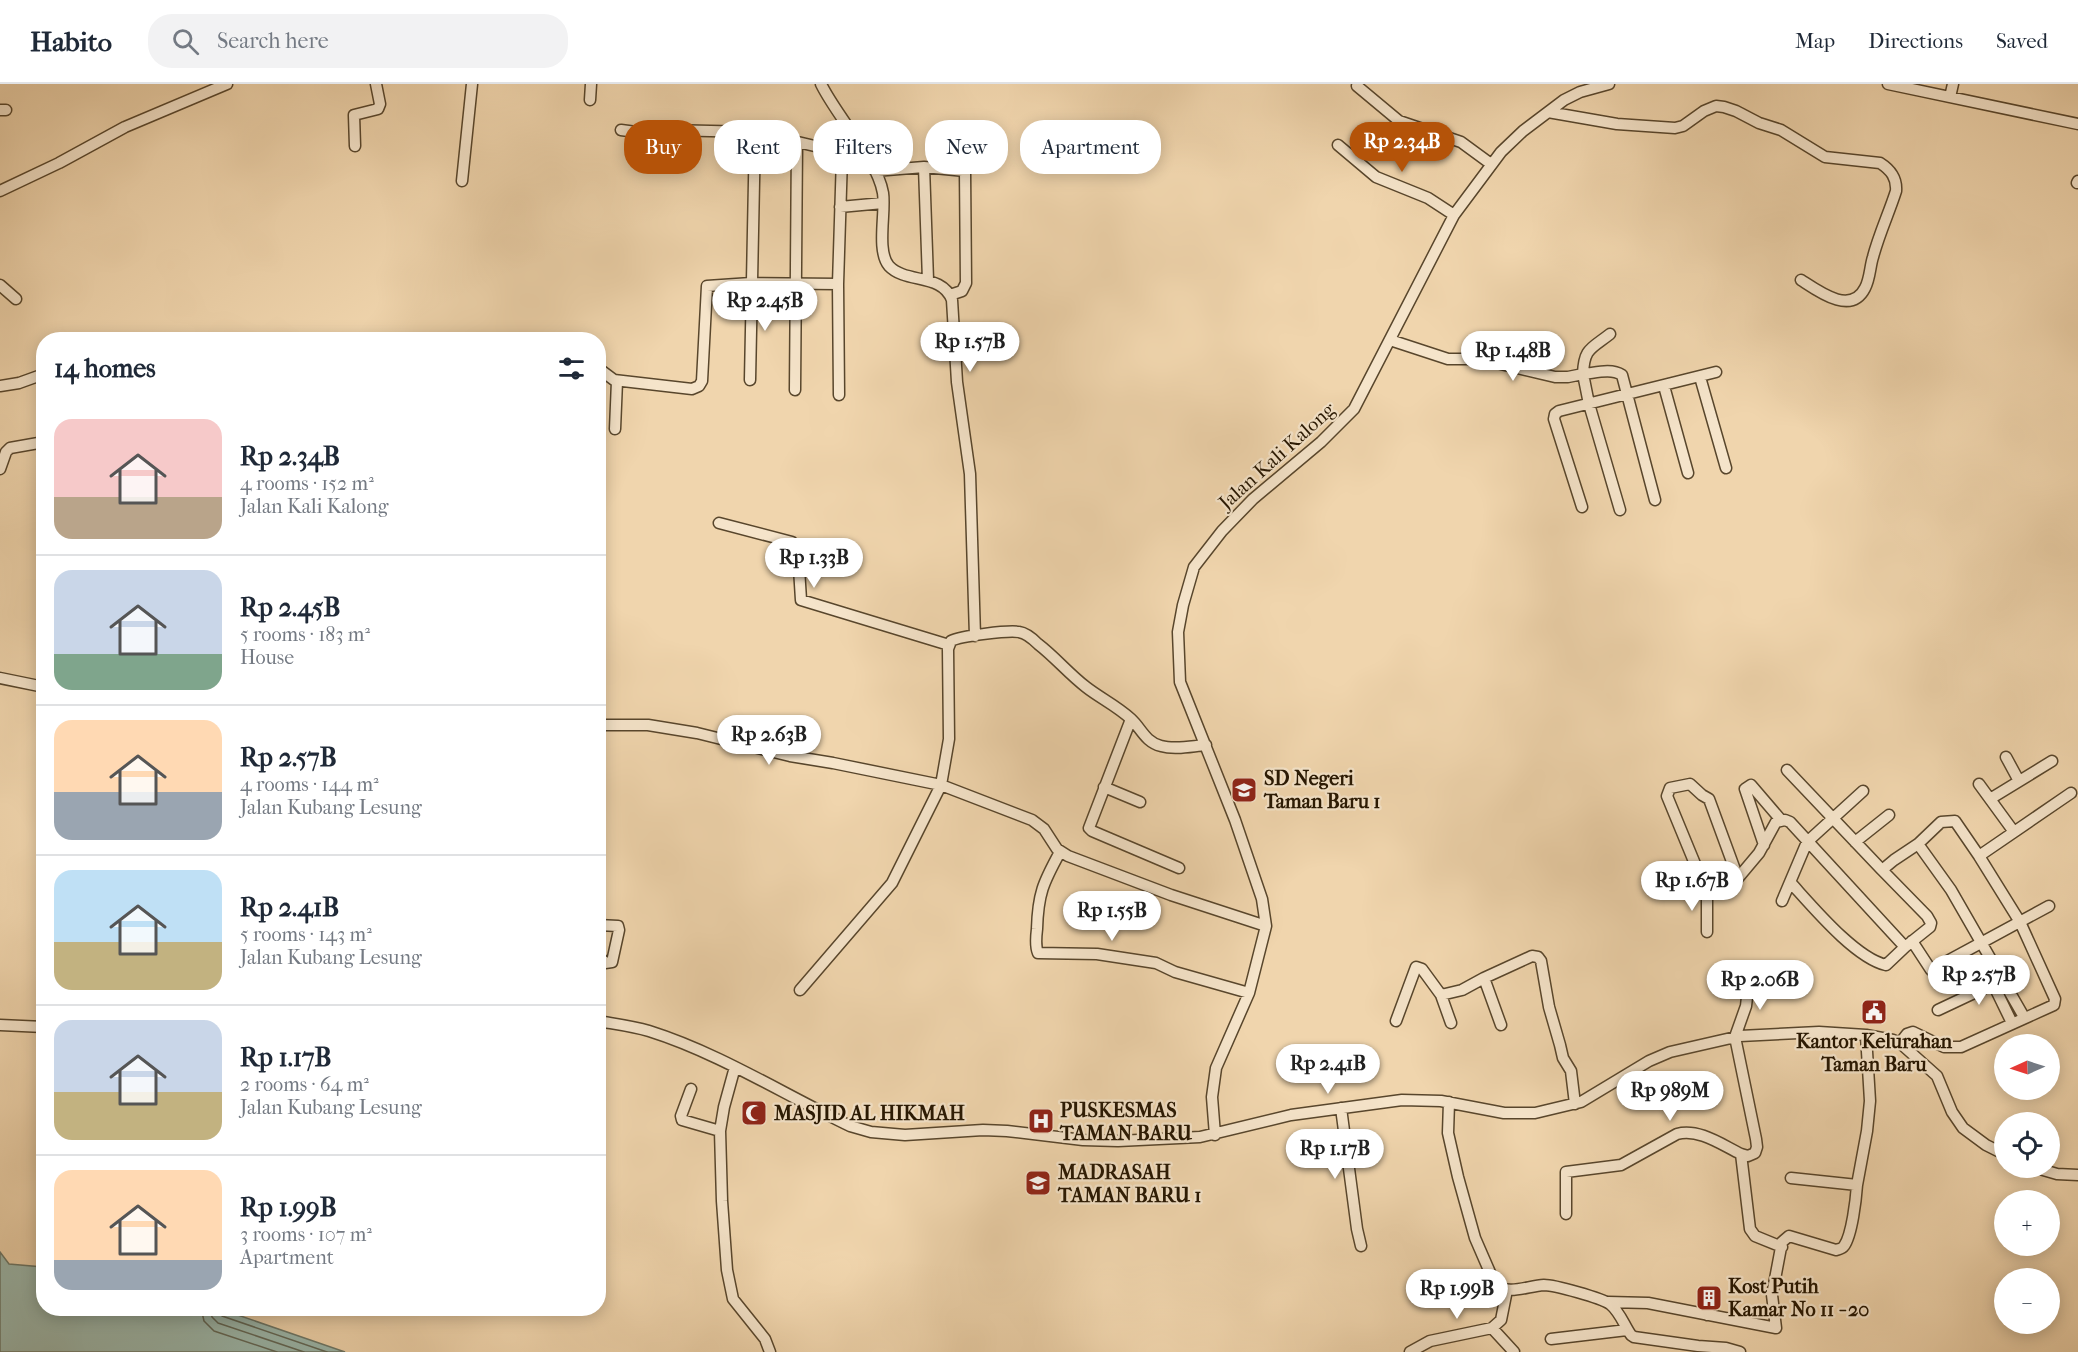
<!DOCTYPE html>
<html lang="en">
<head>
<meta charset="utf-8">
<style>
  :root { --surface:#fff; --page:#f2f2f3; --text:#1f2937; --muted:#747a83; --line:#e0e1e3; --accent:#b45309 }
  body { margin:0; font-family:"IM FELL French Canon",serif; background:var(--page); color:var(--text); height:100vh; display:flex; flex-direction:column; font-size:22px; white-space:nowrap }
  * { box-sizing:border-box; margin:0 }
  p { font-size:20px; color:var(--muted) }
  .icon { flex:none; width:33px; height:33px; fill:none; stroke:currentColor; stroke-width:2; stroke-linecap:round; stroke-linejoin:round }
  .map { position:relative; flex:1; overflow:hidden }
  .details { position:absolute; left:36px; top:248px; width:570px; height:984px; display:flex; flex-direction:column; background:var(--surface); border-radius:24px; box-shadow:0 3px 15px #0003 }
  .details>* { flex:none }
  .guide { position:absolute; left:624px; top:36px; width:570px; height:54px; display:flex; gap:12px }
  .needle { width:39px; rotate:267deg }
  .buttons { position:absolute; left:1994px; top:950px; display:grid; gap:12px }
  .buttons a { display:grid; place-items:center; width:66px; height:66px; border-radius:50%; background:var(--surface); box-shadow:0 3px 15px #0003; font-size:30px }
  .price { position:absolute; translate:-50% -51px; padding:0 14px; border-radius:21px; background:#fff; color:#222; font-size:20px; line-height:39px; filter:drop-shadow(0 2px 3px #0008) }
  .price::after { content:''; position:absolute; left:50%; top:36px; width:18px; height:14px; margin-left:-9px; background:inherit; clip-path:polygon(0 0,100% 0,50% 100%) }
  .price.on { background:var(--accent); color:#fff }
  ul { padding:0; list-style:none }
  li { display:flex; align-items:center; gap:18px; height:150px; padding:0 18px }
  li+li { border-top:2px solid var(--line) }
  li span { display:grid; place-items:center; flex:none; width:168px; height:120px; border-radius:18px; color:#555 }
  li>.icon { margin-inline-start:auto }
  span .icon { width:72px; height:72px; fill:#fffc; stroke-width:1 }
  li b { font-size:26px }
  h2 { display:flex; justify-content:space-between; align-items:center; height:72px; padding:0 18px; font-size:26px }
  .pill { padding:0 21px; border-radius:24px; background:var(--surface); box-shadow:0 3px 15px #0003; font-size:21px; line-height:54px }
  .pill.on { background:var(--accent); color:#fff }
  header { display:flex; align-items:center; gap:36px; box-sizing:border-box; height:84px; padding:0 30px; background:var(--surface); border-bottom:2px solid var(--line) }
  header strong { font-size:28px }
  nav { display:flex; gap:33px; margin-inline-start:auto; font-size:21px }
  .search { width:420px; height:54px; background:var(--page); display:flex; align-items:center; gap:15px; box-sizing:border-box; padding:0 21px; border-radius:24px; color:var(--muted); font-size:22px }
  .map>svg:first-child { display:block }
</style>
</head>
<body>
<header>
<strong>Habito</strong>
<div class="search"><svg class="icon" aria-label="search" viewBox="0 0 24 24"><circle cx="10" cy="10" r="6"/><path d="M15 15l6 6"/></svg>Search here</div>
<nav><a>Map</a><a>Directions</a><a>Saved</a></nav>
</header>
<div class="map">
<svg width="2078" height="1268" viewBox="0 0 2078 1268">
  <rect width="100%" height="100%" fill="#f0d5ad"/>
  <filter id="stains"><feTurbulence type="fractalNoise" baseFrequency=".00333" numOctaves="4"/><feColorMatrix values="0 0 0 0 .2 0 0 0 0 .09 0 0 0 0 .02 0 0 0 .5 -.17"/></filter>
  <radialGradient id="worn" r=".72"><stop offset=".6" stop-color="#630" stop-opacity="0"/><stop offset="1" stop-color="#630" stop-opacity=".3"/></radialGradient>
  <path fill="#9ab8ad" stroke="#6c7768" stroke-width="1.5" d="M0,1168L9,1180L43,1183L44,1224H212L232,1229L345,1268H0Z"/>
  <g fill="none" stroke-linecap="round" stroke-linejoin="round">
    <path stroke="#606757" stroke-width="1.5" d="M201,1224L204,1237L214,1247L277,1268
      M210,1224L212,1233L218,1239L304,1268
      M217,1224L218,1229L222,1232L327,1268"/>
    <g stroke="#58462c" stroke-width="13">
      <path id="minor" d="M821,0C837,33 877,75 883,109C886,128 876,167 889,182C906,200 942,189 952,216L957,298L970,390L975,552
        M1888,0L2078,40
        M1357,2L1399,37L1461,58L1491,80
        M1950,13L1953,0
        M590,16L591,0
        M0,26H6
        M1548,28L1617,40L1675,44L1683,42L1704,27L1716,22L1724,23L1736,27L1759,39L1781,46L1825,73L1880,79C1891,86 1897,94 1896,107C1889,129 1879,150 1873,173C1870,182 1870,195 1865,204C1851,232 1818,207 1801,196
        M621,46L636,48L666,46L755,48
        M1338,61L1376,93L1428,114L1454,131
        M355,62L354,31L378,25L380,20L376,0
        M924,83L928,196
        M875,87L924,83L965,87L966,199L962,207L950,211
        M462,97L472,0
        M2077,99L2078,97
        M0,107L59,79L125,43L227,0
        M840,123L883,119
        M0,201L16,215
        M1390,256L1448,275H1480L1555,293H1568L1583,290C1584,264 1591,265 1610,250
        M598,284L614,296L692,305L699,302L702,297L707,202L751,199L838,200
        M1700,293L1726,384
        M750,296L755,48L836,67L842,73L838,200L839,311
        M0,302L19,299L44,290
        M1664,302L1688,389
        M795,306L797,58
        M615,345L617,297
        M0,385L6,368L10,364L44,358
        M1582,423L1554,335L1555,330L1559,327L1716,288
        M1620,426L1589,320L1583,290C1595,289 1611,284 1622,291L1655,416
        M719,439L792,458L798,468L801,516L949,561
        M0,594L44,603
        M1131,635L1089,744L1092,747L1179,784
        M598,641H648L697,649L790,672L833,679L941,701L1032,736L1044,745L1057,765L1068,772L1171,811L1266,842
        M2006,673L2019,697
        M1787,686L1882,786
        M1979,700L2014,748
        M1104,703L1140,718
        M1990,715L2052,677
        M1855,758L1889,731
        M1918,760L1951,806L2024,933
        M1764,761L1745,705L1751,701L1781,736
        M1060,768C1043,799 1038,810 1037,845C1036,853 1035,862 1038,869L1097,870L1156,879L1175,888L1249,909
        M1979,772L2071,709
        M1738,794L1709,715L1702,711L1690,700L1670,704L1667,712L1707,809L1738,794L1759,769L1776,738L1785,736L1790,738L1905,863L1930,843L1931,839L1927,832L1882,786L1894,776L1918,760L1941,738L1955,737L1979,772L2020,838L2055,915L2054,921L1961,963H1944L1913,948L1907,950L1900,959
        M1790,798C1812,822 1855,874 1886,881L1905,863
        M1707,809V848
        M1782,817L1807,758L1863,707
        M598,841L618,842L619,846L612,878L605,879L598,871
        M1912,857L1931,886L2049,822
        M800,906L892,799L941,701L949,655L948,565L951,557C960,552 1009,546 1019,548C1026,549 1033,555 1038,560C1055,573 1069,590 1086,603C1100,614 1117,622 1131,635C1141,644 1145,658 1161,662C1175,666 1192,662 1206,661
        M1441,911L1451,939
        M1938,926L1991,901L1994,902L2012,939
        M598,937C615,940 632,942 649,947C719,969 783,1010 850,1042L871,1048L905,1051L983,1046L1007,1047L1083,1056L1118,1057L1200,1053L1291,1031L1402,1016L1441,1017L1504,1029H1535L1581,1018L1649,977L1670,968L1740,952L1819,948L1866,951L1893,956L1900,959L1937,992L1952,1028L1963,1044L1986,1061L2004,1070
        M1396,937L1416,883L1422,885L1441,911L1462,906L1484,894
        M0,941L44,943
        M1501,941L1484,894L1532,872L1538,873L1541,877L1549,923L1560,961L1563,974L1571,987L1575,1020
        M735,983L724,1023L720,1047L722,1117L727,1186L733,1215L765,1255L770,1268
        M691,1005L681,1032L682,1036L720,1047
        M1449,1018L1448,1049L1458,1093L1475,1154L1495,1200C1508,1212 1527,1202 1544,1201C1555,1201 1601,1214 1610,1220C1620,1228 1624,1241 1631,1251L1634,1253L1698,1262L1726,1264L1740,1268
        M1341,1024L1357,1145L1361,1162
        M1215,1051L1212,1013L1216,984L1249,909L1266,842L1262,815L1235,736L1180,598L1178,548L1183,521L1194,483L1222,447L1253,415L1321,358L1354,325L1454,131L1501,68L1523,47L1564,16L1580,8L1609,0
        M1741,1070L1750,1145L1755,1152L1782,1163
        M2033,1083L2057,1090L2078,1091
        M1791,1094L1857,1101L1867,1047L1870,1017L1866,951
        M1566,1130V1088L1621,1081L1677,1050C1699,1044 1722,1061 1741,1070L1748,1072L1755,1069L1757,1063L1756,1055L1735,953L1746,922L1749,895
        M1608,1218L1648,1219L1776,1244L1772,1211L1782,1158L1789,1152L1836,1166C1839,1165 1842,1165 1844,1162C1852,1151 1856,1115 1857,1101
        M1707,1231L1712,1214
        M1492,1244L1514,1268
        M1551,1255L1627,1246
        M1410,1268L1430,1257L1492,1244L1501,1236L1507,1206"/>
    </g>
    <use href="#minor" stroke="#f5e4ca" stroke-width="10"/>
  </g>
  <defs>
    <g id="school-square" transform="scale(1.35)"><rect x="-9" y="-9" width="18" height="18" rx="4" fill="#8f2418" stroke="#f5e4ca"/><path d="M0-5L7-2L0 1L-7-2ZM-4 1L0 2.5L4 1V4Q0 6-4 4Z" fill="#fff"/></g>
    <g id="civic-square" transform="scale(1.35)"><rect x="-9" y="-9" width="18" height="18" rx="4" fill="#8f2418" stroke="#f5e4ca"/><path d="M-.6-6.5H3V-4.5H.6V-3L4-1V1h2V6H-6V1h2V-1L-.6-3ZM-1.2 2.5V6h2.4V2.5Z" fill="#fff"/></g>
    <g id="mosque-square" transform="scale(1.35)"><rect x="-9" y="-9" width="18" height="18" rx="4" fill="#8f2418" stroke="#f5e4ca"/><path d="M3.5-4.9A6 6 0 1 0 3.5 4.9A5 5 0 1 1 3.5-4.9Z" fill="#fff"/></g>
    <g id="hospital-square" transform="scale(1.35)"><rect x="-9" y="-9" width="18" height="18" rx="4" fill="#8f2418" stroke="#f5e4ca"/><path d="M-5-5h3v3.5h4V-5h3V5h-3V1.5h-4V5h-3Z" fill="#fff"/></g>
    <g id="building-square" transform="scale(1.35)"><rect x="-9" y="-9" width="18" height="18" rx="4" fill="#8f2418" stroke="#f5e4ca"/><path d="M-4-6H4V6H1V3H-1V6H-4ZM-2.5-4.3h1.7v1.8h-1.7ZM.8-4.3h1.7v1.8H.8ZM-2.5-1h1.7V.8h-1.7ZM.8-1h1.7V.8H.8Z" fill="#fff"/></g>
  </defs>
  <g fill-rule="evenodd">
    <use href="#school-square" x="1244" y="706"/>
    <use href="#civic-square" x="1874" y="928"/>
    <use href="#mosque-square" x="754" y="1029"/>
    <use href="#hospital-square" x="1041" y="1037"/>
    <use href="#school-square" x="1038" y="1099"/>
    <use href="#building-square" x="1709" y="1214"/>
  </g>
  <g text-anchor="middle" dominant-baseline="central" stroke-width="4.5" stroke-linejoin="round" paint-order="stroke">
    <g font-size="20" fill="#261601" stroke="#f5e4ca">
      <text transform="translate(1277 372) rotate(-42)">Jalan Kali Kalong</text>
    </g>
    <g font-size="20" font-weight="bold" fill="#261601" stroke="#f5e4ca" text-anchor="start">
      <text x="1264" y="694">SD Negeri<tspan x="1264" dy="23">Taman Baru 1</tspan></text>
      <text x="1874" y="957" text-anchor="middle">Kantor Kelurahan<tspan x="1874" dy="23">Taman Baru</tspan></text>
      <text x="1060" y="1026">PUSKESMAS<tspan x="1060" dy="23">TAMAN BARU</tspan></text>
      <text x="774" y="1029">MASJID AL HIKMAH</text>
      <text x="1058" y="1088">MADRASAH<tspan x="1058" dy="23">TAMAN BARU 1</tspan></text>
      <text x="1728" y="1202">Kost Putih<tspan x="1728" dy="23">Kamar No 11 - 20</tspan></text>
    </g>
  </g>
  <rect width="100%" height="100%" filter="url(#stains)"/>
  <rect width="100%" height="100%" fill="url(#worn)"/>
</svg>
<div class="buttons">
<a><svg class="needle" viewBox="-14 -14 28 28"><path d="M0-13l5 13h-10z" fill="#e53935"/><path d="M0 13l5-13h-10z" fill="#747a83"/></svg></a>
<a><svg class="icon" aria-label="locate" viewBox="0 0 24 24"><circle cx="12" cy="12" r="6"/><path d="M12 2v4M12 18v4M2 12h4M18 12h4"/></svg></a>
<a>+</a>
<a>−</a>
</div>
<b class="price on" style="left:1402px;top:89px">Rp 2.34B</b>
<b class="price" style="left:765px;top:248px">Rp 2.45B</b>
<b class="price" style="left:970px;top:289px">Rp 1.57B</b>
<b class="price" style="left:1513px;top:298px">Rp 1.48B</b>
<b class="price" style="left:814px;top:505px">Rp 1.33B</b>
<b class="price" style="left:769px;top:682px">Rp 2.63B</b>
<b class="price" style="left:1692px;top:828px">Rp 1.67B</b>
<b class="price" style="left:1112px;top:858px">Rp 1.55B</b>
<b class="price" style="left:1979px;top:922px">Rp 2.57B</b>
<b class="price" style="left:1760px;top:927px">Rp 2.06B</b>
<b class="price" style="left:1328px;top:1011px">Rp 2.41B</b>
<b class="price" style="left:1670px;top:1038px">Rp 989M</b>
<b class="price" style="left:1335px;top:1096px">Rp 1.17B</b>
<b class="price" style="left:1457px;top:1236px">Rp 1.99B</b>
<div class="guide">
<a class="pill on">Buy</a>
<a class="pill">Rent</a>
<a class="pill">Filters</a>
<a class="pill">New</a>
<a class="pill">Apartment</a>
</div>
<section class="details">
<h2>14 homes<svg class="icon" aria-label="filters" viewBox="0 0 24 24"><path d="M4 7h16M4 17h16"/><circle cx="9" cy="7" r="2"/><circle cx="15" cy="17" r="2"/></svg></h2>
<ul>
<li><span style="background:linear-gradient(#f6c9c9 65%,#b9a48a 0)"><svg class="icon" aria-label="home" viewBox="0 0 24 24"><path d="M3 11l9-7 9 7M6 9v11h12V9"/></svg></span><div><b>Rp 2.34B</b><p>4 rooms · 152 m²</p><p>Jalan Kali Kalong</p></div></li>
<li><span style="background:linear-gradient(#c9d6e8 70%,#7fa58c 0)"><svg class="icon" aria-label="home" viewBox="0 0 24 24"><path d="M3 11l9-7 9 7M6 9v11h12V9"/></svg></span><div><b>Rp 2.45B</b><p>5 rooms · 183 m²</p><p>House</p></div></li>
<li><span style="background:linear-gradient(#ffd9b3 60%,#9aa5b1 0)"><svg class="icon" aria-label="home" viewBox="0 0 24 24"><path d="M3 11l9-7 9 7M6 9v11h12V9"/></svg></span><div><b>Rp 2.57B</b><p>4 rooms · 144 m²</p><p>Jalan Kubang Lesung</p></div></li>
<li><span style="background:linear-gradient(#bfe0f5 60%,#c2b280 0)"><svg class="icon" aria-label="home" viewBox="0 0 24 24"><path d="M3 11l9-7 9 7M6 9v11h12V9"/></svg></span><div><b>Rp 2.41B</b><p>5 rooms · 143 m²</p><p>Jalan Kubang Lesung</p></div></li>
<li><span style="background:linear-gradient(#c9d6e8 60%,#c2b280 0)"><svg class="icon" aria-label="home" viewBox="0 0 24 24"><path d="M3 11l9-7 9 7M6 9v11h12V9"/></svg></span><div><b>Rp 1.17B</b><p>2 rooms · 64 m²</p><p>Jalan Kubang Lesung</p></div></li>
<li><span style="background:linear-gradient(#ffd9b3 75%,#9aa5b1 0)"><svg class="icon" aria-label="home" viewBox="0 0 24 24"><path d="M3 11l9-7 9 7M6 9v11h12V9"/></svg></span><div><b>Rp 1.99B</b><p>3 rooms · 107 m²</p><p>Apartment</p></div></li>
</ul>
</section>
</div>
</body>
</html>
